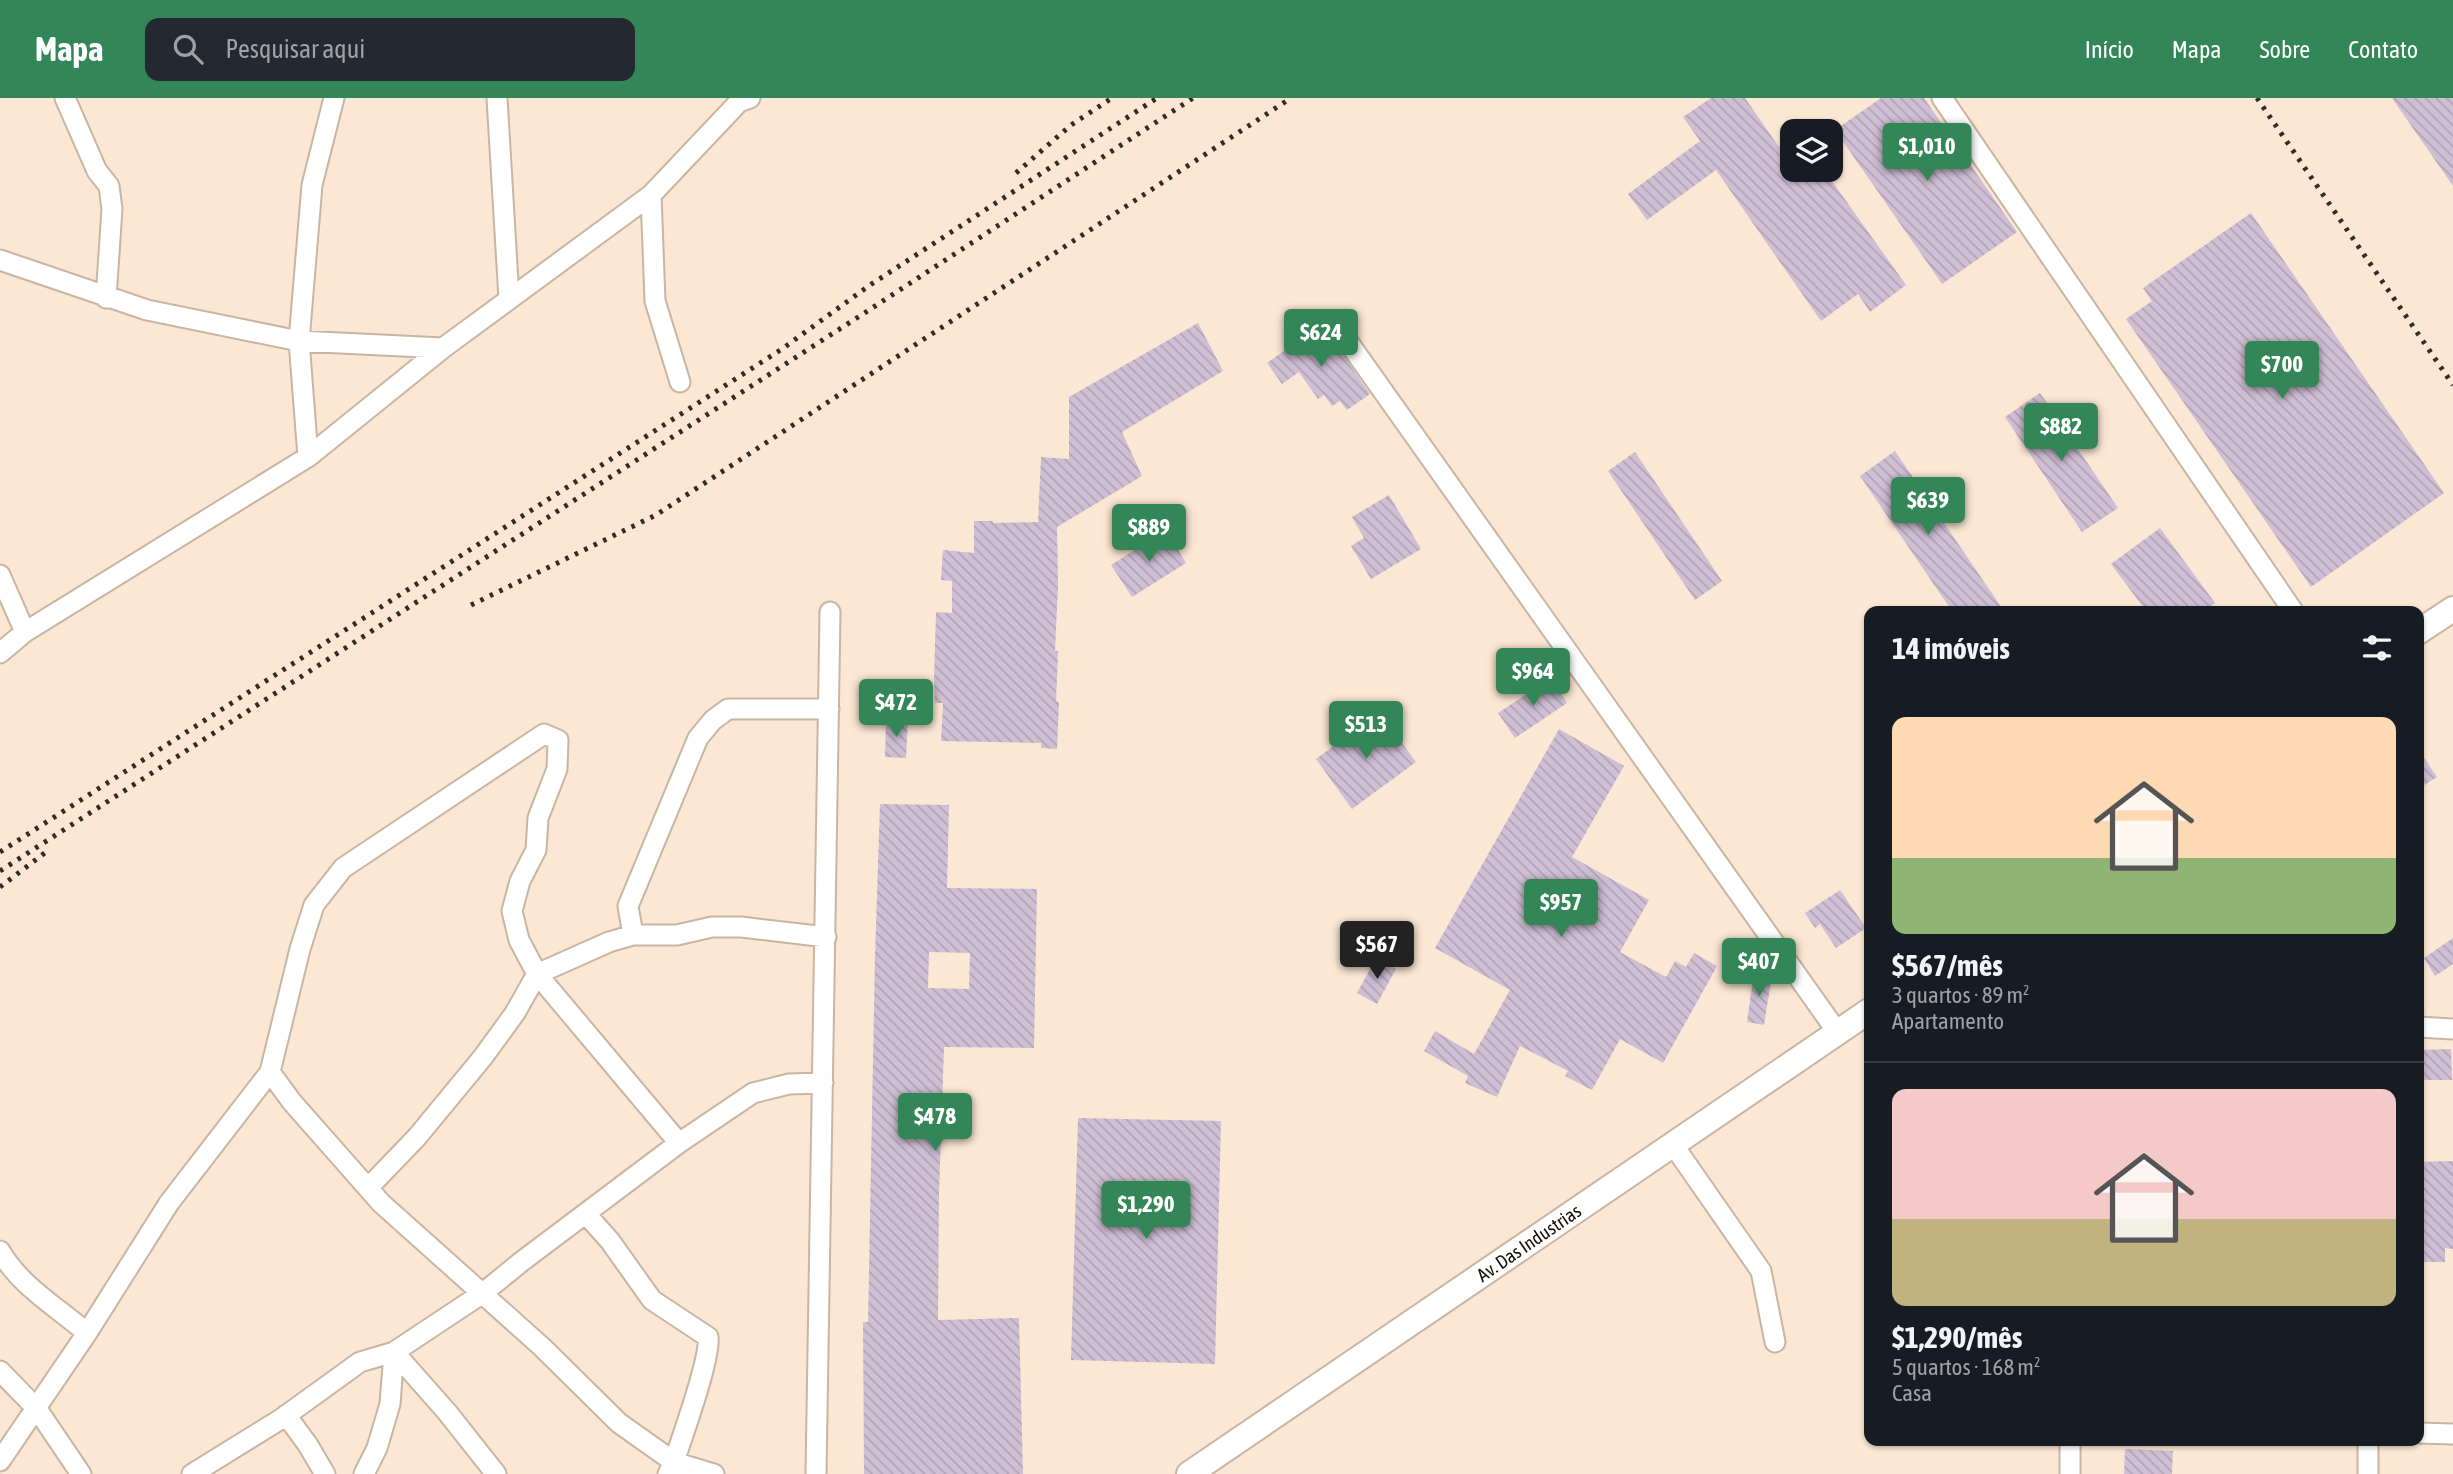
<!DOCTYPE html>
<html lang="pt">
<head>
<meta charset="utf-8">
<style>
  :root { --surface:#171b24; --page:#242831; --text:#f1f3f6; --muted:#9ea1a6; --line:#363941; --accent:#338657 }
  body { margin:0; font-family:"Asap Condensed",sans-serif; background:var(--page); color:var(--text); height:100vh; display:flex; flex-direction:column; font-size:26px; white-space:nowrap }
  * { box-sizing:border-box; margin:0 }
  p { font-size:23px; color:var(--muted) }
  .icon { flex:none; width:38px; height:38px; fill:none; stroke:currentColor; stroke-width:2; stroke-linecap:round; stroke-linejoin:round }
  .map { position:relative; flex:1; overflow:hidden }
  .sheet { position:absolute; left:1864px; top:508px; width:560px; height:840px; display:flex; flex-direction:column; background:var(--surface); border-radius:14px; box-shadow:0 2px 5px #0004 }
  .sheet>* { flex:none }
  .buttons { position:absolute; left:1780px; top:21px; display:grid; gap:14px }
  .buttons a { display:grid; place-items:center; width:63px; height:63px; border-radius:14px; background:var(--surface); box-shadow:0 2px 5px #0004; font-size:35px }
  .price { position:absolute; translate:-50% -60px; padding:0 16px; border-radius:7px; background:var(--accent); color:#fff; font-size:23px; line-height:46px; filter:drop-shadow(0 2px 4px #0008) }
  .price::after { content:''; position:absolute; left:50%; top:42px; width:21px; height:16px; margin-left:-10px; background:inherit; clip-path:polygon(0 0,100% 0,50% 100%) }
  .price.current { background:#222; color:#fff }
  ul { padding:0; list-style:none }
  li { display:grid; align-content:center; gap:14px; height:371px; padding:0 28px }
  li+li { border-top:2px solid var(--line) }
  li span { display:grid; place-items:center; height:217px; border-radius:14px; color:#555 }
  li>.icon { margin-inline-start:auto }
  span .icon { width:126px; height:126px; fill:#fffc; stroke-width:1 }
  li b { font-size:30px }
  h2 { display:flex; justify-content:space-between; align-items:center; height:84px; padding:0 28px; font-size:30px }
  header { display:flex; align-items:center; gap:42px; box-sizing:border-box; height:98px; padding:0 35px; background:var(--accent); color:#fff }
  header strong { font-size:33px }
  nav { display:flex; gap:38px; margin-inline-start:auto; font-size:24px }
  .search { width:490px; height:63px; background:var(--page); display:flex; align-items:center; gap:18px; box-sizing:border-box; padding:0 24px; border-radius:14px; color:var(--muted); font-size:26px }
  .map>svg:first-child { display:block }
</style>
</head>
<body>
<header>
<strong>Mapa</strong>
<div class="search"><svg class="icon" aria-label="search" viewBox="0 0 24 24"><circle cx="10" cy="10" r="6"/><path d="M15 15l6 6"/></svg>Pesquisar aqui</div>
<nav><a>Início</a><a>Mapa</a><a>Sobre</a><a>Contato</a></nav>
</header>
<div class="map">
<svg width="2453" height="1376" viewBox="0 0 2453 1376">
  <defs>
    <pattern id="building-back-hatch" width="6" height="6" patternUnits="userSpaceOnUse" patternTransform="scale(1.75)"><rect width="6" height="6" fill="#cfbfd4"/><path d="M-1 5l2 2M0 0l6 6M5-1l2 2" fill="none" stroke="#b1a3b5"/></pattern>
  </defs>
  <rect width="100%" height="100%" fill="#fbe7d4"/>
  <path fill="url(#building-back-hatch)" fill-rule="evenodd" d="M1711,0H1745L1779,49L1792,39V72H1824L1906,187L1870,214L1858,196L1821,223L1716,72L1647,122L1628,96L1700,43L1683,19Z
    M1881,0H1924L2017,134L1942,186L1835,32Z
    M2392,0H2453V88Z
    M2251,115L2444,395L2311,489L2126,221L2152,203L2143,190Z
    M1198,225L1223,273L1122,334L1142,378L1057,429L1058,488L1055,553H1058L1056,603L1059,604L1057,651L1041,650V645L941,643L943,605H935L934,582L936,514L952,515V483L941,482L943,452L974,455V423H993V425L1038,424L1041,359L1069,361V299Z
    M1322,226L1370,296L1347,312L1340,303L1332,308L1324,297L1318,301L1299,274L1282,286L1267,265Z
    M2040,295L2118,410L2082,434L2005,319Z
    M1895,353L2004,513H1952L1860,378Z
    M1635,354L1722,483L1695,502L1608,373Z
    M1389,397L1421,451L1371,481L1351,448L1364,440L1352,419Z
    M2160,430L2215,505L2205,513H2146L2111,466Z
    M1166,432L1186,465L1132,499L1111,467Z
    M1551,580L1567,605L1515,640L1498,615Z
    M1379,614L1416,664L1352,711L1316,661Z
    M886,622L908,623L906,660L885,659Z
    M1559,631L1624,668L1572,759L1649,802L1620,854L1666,879L1675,863L1686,869L1694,855L1717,868L1663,965L1620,941L1592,992L1565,978L1568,973L1520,948L1497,999L1465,985L1468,978L1424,953L1435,933L1474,956L1510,892L1435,850Z
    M2418,651L2437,679L2418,691Z
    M880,706L949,707L947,790L1037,791L1034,950L944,949L939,1094L938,1222L1019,1220L1023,1376H864L863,1224H868L875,859ZM929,854L970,855L969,891L928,890Z
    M1840,792L1866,830L1836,850L1820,826L1815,830L1805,815Z
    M2453,840V866L2435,878L2424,860Z
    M1376,860L1396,871L1377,906L1357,895Z
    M1754,874L1772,877L1764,927L1747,924Z
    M2451,951L2452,982H2418V952Z
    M1078,1020L1221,1023L1215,1266L1071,1262Z
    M2453,1063V1151L2445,1150V1164H2418L2421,1103H2418V1064Z
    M2125,1351L2173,1353L2172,1376H2124Z"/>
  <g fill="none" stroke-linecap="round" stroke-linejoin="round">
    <g stroke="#c8b5a2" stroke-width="23">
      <path id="minor" d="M65,0L97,73L109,88L112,111L106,200
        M497,0L509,201
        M1942,0L2293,513
        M651,97L655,203L680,284
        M0,162L147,212L299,243L443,250
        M1334,224L1838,935
        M308,359L299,243L312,87L334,0
        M0,477L25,534
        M0,555L25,534L308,359L443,250L651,97L739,4L750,0
        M633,837L628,808L698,640L713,622L728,611H829
        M2418,929L2453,931
        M270,974L292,1004L381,1105L542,1249L619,1325L674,1364L714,1376
        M1674,1048L1761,1173L1775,1244
        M368,1090L417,1039L483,959L515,915L537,876L609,844L633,837H677L712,829H741L826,839
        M586,1116L610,1143L652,1202L708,1239C711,1260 682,1339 674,1364L668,1376
        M0,1153C20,1188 57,1209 87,1235
        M394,1254L447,1314L496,1376
        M0,1273L37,1311L81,1376
        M286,1317L308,1347L325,1376
        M2418,1335L2453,1336
        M2368,1342V1376
        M0,1363L87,1235L169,1105L270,974L300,851L314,807L343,770L544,636L558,642L557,671L538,720L536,752L520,783L512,813L519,842L537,876L679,1045
        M192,1376L281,1321L360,1264L394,1254L483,1195L521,1164L679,1045L753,995L789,986L823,985
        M364,1376L377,1350L390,1306L394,1254
        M816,1376L830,514
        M2070,1376V1342"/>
    </g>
    <g stroke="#c8b5a2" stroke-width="28">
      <g id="major">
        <path d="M2418,534L2453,511"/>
        <path id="s1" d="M1189,1376L1869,913"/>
      </g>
    </g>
    <use href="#minor" stroke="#fff" stroke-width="19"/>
    <use href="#major" stroke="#fff" stroke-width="24"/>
    <path stroke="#342c24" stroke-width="5" stroke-dasharray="3.5 7" stroke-linecap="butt" d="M2257,0L2453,287
      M1016,75L1071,27L1112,0
      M471,507L656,417L1291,0
      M0,754L782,251L870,187L1157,0
      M0,773L866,214L1193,0
      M0,789L50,751"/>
  </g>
  <g text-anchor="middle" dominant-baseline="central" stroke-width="7" stroke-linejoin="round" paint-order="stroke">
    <g font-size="19" fill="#161009" stroke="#fff7ef">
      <text stroke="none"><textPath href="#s1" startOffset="411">Av. Das Industrias</textPath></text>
    </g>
  </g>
</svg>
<div class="buttons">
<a><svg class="icon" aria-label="layers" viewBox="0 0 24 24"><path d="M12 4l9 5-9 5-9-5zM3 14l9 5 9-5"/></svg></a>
</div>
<b class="price" style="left:1927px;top:85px">$1,010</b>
<b class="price" style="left:1321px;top:271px">$624</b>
<b class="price" style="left:2282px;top:303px">$700</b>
<b class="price" style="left:2061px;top:365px">$882</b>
<b class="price" style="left:1928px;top:439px">$639</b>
<b class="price" style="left:1149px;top:466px">$889</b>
<b class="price" style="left:1533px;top:610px">$964</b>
<b class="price" style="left:896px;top:641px">$472</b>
<b class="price" style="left:1366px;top:663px">$513</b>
<b class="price" style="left:1561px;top:841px">$957</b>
<b class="price current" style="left:1377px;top:883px">$567</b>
<b class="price" style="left:1759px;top:900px">$407</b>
<b class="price" style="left:935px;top:1055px">$478</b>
<b class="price" style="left:1146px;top:1143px">$1,290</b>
<section class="sheet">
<h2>14 imóveis<svg class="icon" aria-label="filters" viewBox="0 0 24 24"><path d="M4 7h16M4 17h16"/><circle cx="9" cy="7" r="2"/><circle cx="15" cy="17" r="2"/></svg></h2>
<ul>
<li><span style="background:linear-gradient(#ffd9b3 65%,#8fb573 0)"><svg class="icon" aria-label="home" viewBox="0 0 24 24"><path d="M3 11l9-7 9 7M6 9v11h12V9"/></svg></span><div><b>$567/mês</b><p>3 quartos · 89 m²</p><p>Apartamento</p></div></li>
<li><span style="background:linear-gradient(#f6c9c9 60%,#c2b280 0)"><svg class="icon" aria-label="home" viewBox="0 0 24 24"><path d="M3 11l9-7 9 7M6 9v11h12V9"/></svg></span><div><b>$1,290/mês</b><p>5 quartos · 168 m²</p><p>Casa</p></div></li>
</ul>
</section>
</div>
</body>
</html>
